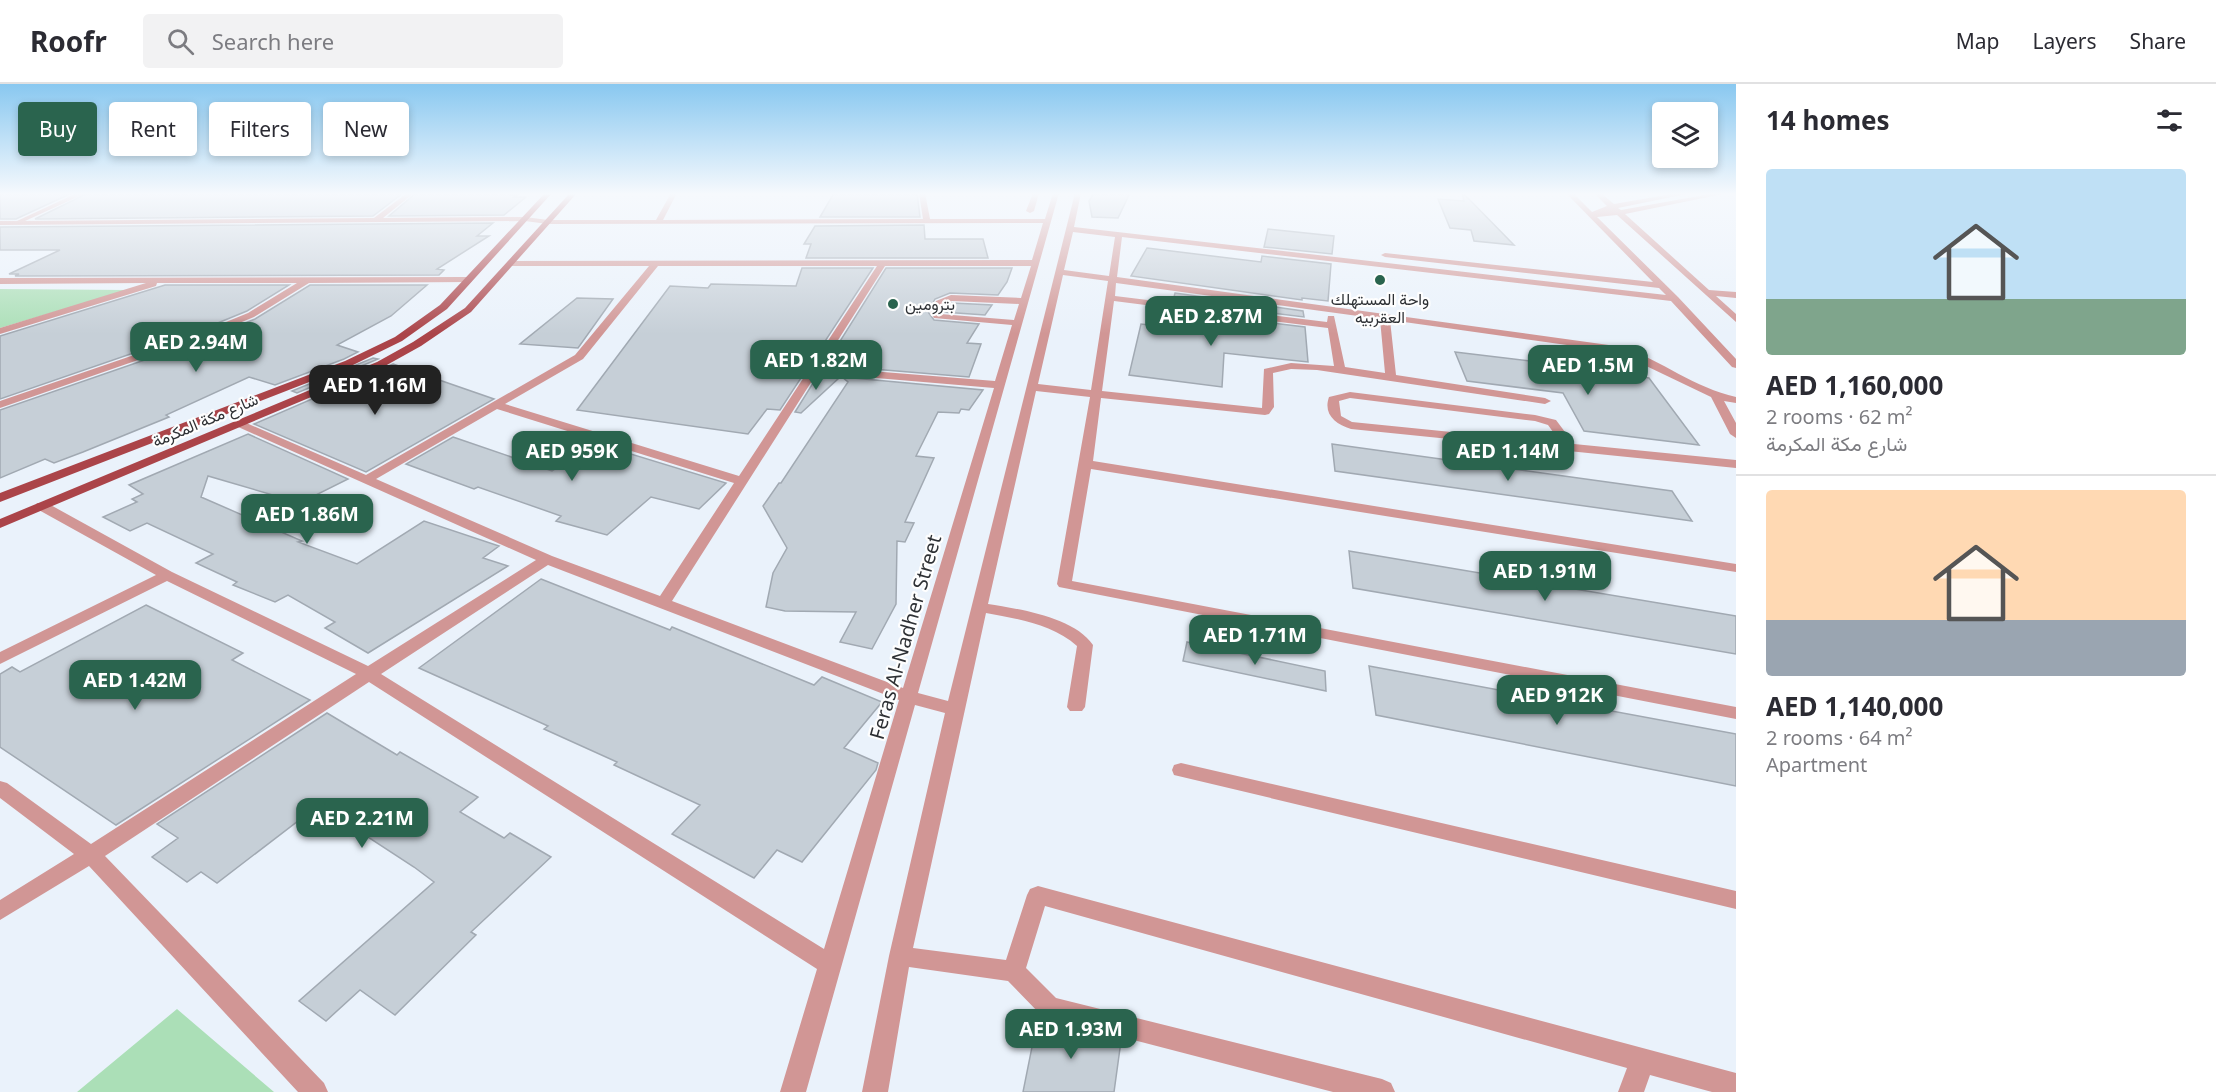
<!DOCTYPE html>
<html lang="en">
<head>
<meta charset="utf-8">
<style>
  :root { --surface:#fff; --page:#f2f2f3; --text:#2b2b33; --muted:#7c7c81; --line:#e1e1e2; --accent:#2a644e }
  body { margin:0; font-family:"Noto Sans",Vazirmatn,sans-serif; background:var(--page); color:var(--text); height:100vh; display:flex; flex-direction:column; font-size:22px; white-space:nowrap }
  * { box-sizing:border-box; margin:0 }
  p { font-size:20px; color:var(--muted) }
  .icon { flex:none; width:33px; height:33px; fill:none; stroke:currentColor; stroke-width:2; stroke-linecap:round; stroke-linejoin:round }
  .map { position:relative; flex:1; overflow:hidden }
  .side { display:flex; flex-direction:column; background:var(--surface); width:480px }
  .side>* { flex:none }
  .banner { position:absolute; left:18px; top:18px; width:570px; height:54px; display:flex; gap:12px }
  .fabs { position:absolute; left:1652px; top:18px; display:grid; gap:12px }
  .fabs a { display:grid; place-items:center; width:66px; height:66px; border-radius:6px; background:var(--surface); box-shadow:0 3px 9px #0003; font-size:30px }
  .price { position:absolute; translate:-50% -51px; padding:0 14px; border-radius:12px; background:var(--accent); color:#fff; font-size:20px; line-height:39px; filter:drop-shadow(0 2px 3px #0008) }
  .price::after { content:''; position:absolute; left:50%; top:36px; width:18px; height:14px; margin-left:-9px; background:inherit; clip-path:polygon(0 0,100% 0,50% 100%) }
  .price.active { background:#222; color:#fff }
  ul { padding:0; list-style:none }
  li { display:grid; align-content:center; gap:12px; height:318px; padding:0 30px }
  li+li { border-top:2px solid var(--line) }
  li span { display:grid; place-items:center; height:186px; border-radius:6px; color:#555 }
  li>.icon { margin-inline-start:auto }
  span .icon { width:108px; height:108px; fill:#fffc; stroke-width:1 }
  li b { font-size:26px }
  h2 { display:flex; justify-content:space-between; align-items:center; height:72px; padding:0 30px; font-size:26px }
  .tag { padding:0 21px; border-radius:6px; background:var(--surface); box-shadow:0 3px 9px #0003; font-size:21px; line-height:54px }
  .tag.active { background:var(--accent); color:#fff }
  header { display:flex; align-items:center; gap:36px; box-sizing:border-box; height:84px; padding:0 30px; background:var(--surface); border-bottom:2px solid var(--line) }
  header strong { font-size:28px }
  nav { display:flex; gap:33px; margin-inline-start:auto; font-size:21px }
  .search { width:420px; height:54px; background:var(--page); display:flex; align-items:center; gap:15px; box-sizing:border-box; padding:0 21px; border-radius:6px; color:var(--muted); font-size:22px }
  main { display:flex; flex:1; min-height:0 }
  .map>svg:first-child { display:block }
</style>
</head>
<body>
<header>
<strong>Roofr</strong>
<div class="search"><svg class="icon" aria-label="search" viewBox="0 0 24 24"><circle cx="10" cy="10" r="6"/><path d="M15 15l6 6"/></svg>Search here</div>
<nav><a>Map</a><a>Layers</a><a>Share</a></nav>
</header>
<main>
<div class="map">
<svg width="1736" height="1008" viewBox="0 0 1736 1008">
  <rect width="100%" height="100%" fill="#eaf2fb"/>
  <path fill="#abdfb7" d="M0,205L128,206L0,244Z
    M177,925L274,1008H77Z"/>
  <path fill="#c6cfd7" stroke="#a1a9b2" stroke-width="1.5" d="M0,109H72L16,135H0Z
    M88,109H403L373,132L35,135Z
    M416,109H514L511,111H517L514,113H526L504,131L389,132Z
    M834,109H917L920,133H820Z
    M1094,109H1130L1118,134L1092,133L1089,117Z
    M1462,109H1463L1514,161L1474,157L1471,146L1450,144L1438,115L1464,117Z
    M493,139L477,152H489L437,185L444,186L439,191L15,192L19,190H9L60,166H0V143Z
    M924,141L925,155H983L988,174H806L811,160H804L815,142Z
    M1268,145L1334,152L1332,170L1264,163Z
    M1147,164L1261,178L1262,172L1331,180L1328,217L1302,214V216L1131,192Z
    M802,184H873L780,326L767,325L748,350L577,326L670,202L708,204L711,200L796,202Z
    M886,184H1012L1007,198L998,211L950,209L935,215L928,228L934,236L979,240L967,259L981,260L969,293L825,281Z
    M165,201H289L247,227L203,245L0,315V252Z
    M310,201H427L391,232L337,261L358,268L344,275L275,301L249,293L166,331L169,333L83,368L54,379L45,375L0,394V326L211,253L255,235Z
    M1175,209L1303,227L1304,233L1173,217Z
    M577,214L613,215L578,264L520,260Z
    M952,219L992,221L985,231L943,228L945,223Z
    M1172,227L1305,243L1308,278L1224,269L1222,303L1129,291L1141,240L1169,243Z
    M1455,268L1599,285L1601,288L1649,294L1699,361L1584,347L1563,309L1467,297Z
    M373,274L378,275L297,309L292,307Z
    M393,280L494,315L366,388L254,340Z
    M818,291L840,293L801,329L795,328Z
    M842,293L983,306L969,326L961,325L959,329L938,328L916,372L934,374L905,438L914,439L905,458L897,457L896,520L872,565L840,558L856,528L785,527L766,523L773,489L787,464L763,422L779,399H781L848,298Z
    M248,350L348,395L300,419L208,392L201,413L302,457L298,458L357,480L424,437L499,462L483,474L508,482L368,569L325,544L335,538L288,511L275,518L233,501L237,498L196,479L213,470L147,439L130,447L103,433L137,418L132,415L143,410L129,401Z
    M453,353L552,387L595,359L726,399L699,425L651,413L607,451L556,437L561,432L478,403L474,405L406,380Z
    M1332,360L1672,407L1692,437L1335,387Z
    M1349,467L1736,532V570L1353,504Z
    M541,495L670,546L672,543L814,601L822,593L882,618L844,664L878,679L876,686L802,778L777,766L754,794L672,750L700,721L614,681L617,678L544,645L548,642L419,584Z
    M146,521L243,569L232,576L310,616L116,741L0,663V590L12,583L20,588Z
    M1187,558L1325,587L1326,607L1183,577Z
    M1369,582L1736,650V702L1376,631Z
    M327,629L397,671L400,668L478,713L460,728L504,754L510,749L551,773L471,848L476,851L395,931L360,906L326,937L299,917L434,798L414,783L319,721L217,799L201,788L187,798L152,773L178,754L157,740Z
    M1038,933L1121,957L1114,1008H1023Z"/>
  <g fill="none" stroke-linecap="round" stroke-linejoin="round">
    <path fill="#d19695" fill-rule="evenodd" d="M77,109H86L25,137L374,134L407,109H414L383,134L525,133L548,136H656L671,109H677L663,136L923,135L919,109H925L930,135H1045L1053,109H1059L918,609L948,617L1075,109H1081L1074,143L1666,211L1659,204L1385,173L1381,171L1385,169L1653,198L1566,109H1573L1592,128L1607,122L1594,109H1601L1614,120L1677,109H1691L1618,124L1621,126L1715,109H1728L1625,130L1709,206L1736,208V214L1716,212L1736,230V238L1617,131L1597,133L1678,213L1736,275V284L1732,283L1671,217L1122,153L1117,193L1623,263C1662,277 1695,304 1736,313V319L1724,317L1736,339V354L1730,350L1711,313L1617,268L1390,236L1396,291L1545,314L1551,317L1545,320L1317,286L1291,285L1273,289L1274,323L1269,330L1265,331L1101,314L1093,377L1736,480V488L1091,385L1072,497L1736,623V635L1059,503L1057,500L1090,313L1036,307L988,520C1019,525 1074,533 1093,561L1085,623L1082,627H1070L1067,623L1077,562C1052,540 1018,535 986,529L913,864L1006,876L1027,811L1030,805L1038,802L1736,989V1008H1712L1650,991L1644,1008H1618L1627,984L1045,822L1026,884L1056,914L1382,995L1391,999L1395,1008H1333L1049,934L1041,931L1008,897L909,883L888,1008H862L889,872L945,629L915,621L806,1008H780L817,885L369,598L105,772L324,999L328,1008H298L89,782L0,836V816L74,770L0,714V697L7,699L91,760L356,590L167,497L0,580V568L156,491L37,425L35,422L37,419H47L172,488L368,582L536,476L236,342V338H244L366,391L575,271L649,182H507V178L510,177L1032,176L1043,139L548,140L525,137L0,141V137H17ZM1073,148L1115,153L1109,192L1064,186ZM658,182H877L739,392L505,320L583,275ZM885,182H1031L1021,214L951,211L936,217L930,229L934,234L1012,241L995,297L821,283ZM1063,191L1108,197L1091,306L1038,300ZM1116,199L1380,235L1385,289L1345,283L1334,232H1328L1327,238L1115,212ZM952,217L1019,220L1014,236L940,230L943,221ZM1114,217L1328,244L1334,282L1291,279L1264,285L1262,324L1102,307ZM817,289L994,304L903,604L672,517ZM497,325L734,399L660,512L552,472L376,395ZM548,481L899,616L824,865L381,590Z
      M1033,109H1039L1034,127L1030,129L1026,127Z
      M468,193L472,196L471,198L309,199L254,233L210,251L0,324V317L204,247L248,229L297,199H157L156,202L0,250V244L146,199L0,200V194Z
      M1350,308L1535,331L1556,336L1574,360L1736,376V384L1351,345C1335,340 1323,330 1329,313ZM1350,314L1535,337L1548,341L1561,359L1352,338L1341,332L1339,317Z
      M1181,679L1736,807V825L1174,691L1172,686L1174,681Z"/>
    <path fill="#ab4449" fill-rule="evenodd" d="M545,109H552L447,225L402,257L353,281L0,418V409L345,277L395,253L440,221Z
      M570,109H577L471,228L421,262L385,282L0,444V435L377,278L413,258L465,224Z"/>
  </g>
  <linearGradient id="sky" x2="0" y2="1"><stop stop-color="#89c8f0"/><stop offset="0.44" stop-color="#f6f9fd"/><stop offset="1" stop-color="#f6f9fd" stop-opacity="0"/></linearGradient>
  <rect width="1736" height="250" fill="url(#sky)"/>
  <g fill="#2a644e" stroke="#fefefe" stroke-width="2">
    <circle cx="1380" cy="196" r="6"/>
    <circle cx="893" cy="220" r="6"/>
  </g>
  <g text-anchor="middle" dominant-baseline="central" stroke-width="4.5" stroke-linejoin="round" paint-order="stroke">
    <g font-size="16" fill="#2e3135" stroke="#fefefe">
      <text x="1380" y="215">واحة المستهلك<tspan x="1380" dy="18">العقربيه</tspan></text>
      <text x="905" y="220" text-anchor="start">بترومين</text>
    </g>
    <g font-size="16" fill="#2e3135" stroke="#fefefe">
      <text transform="translate(205 336) rotate(-23)">شارع مكة المكرمة</text>
    </g>
    <g font-size="20" fill="#2e3135" stroke="#fefefe">
      <text transform="translate(905 553) rotate(-74)">Feras Al-Nadher Street</text>
    </g>
  </g>
</svg>
<div class="fabs">
<a><svg class="icon" aria-label="layers" viewBox="0 0 24 24"><path d="M12 4l9 5-9 5-9-5zM3 14l9 5 9-5"/></svg></a>
</div>
<b class="price" style="left:1211px;top:263px">AED 2.87M</b>
<b class="price" style="left:196px;top:289px">AED 2.94M</b>
<b class="price" style="left:816px;top:307px">AED 1.82M</b>
<b class="price" style="left:1588px;top:312px">AED 1.5M</b>
<b class="price active" style="left:375px;top:332px">AED 1.16M</b>
<b class="price" style="left:572px;top:398px">AED 959K</b>
<b class="price" style="left:1508px;top:398px">AED 1.14M</b>
<b class="price" style="left:307px;top:461px">AED 1.86M</b>
<b class="price" style="left:1545px;top:518px">AED 1.91M</b>
<b class="price" style="left:1255px;top:582px">AED 1.71M</b>
<b class="price" style="left:135px;top:627px">AED 1.42M</b>
<b class="price" style="left:1557px;top:642px">AED 912K</b>
<b class="price" style="left:362px;top:765px">AED 2.21M</b>
<b class="price" style="left:1071px;top:976px">AED 1.93M</b>
<div class="banner">
<a class="tag active">Buy</a>
<a class="tag">Rent</a>
<a class="tag">Filters</a>
<a class="tag">New</a>
</div>
</div>
<section class="side">
<h2>14 homes<svg class="icon" aria-label="filters" viewBox="0 0 24 24"><path d="M4 7h16M4 17h16"/><circle cx="9" cy="7" r="2"/><circle cx="15" cy="17" r="2"/></svg></h2>
<ul>
<li><span style="background:linear-gradient(#bfe0f5 70%,#7fa58c 0)"><svg class="icon" aria-label="home" viewBox="0 0 24 24"><path d="M3 11l9-7 9 7M6 9v11h12V9"/></svg></span><div><b>AED 1,160,000</b><p>2 rooms · 62 m²</p><p>شارع مكة المكرمة</p></div></li>
<li><span style="background:linear-gradient(#ffd9b3 70%,#9aa5b1 0)"><svg class="icon" aria-label="home" viewBox="0 0 24 24"><path d="M3 11l9-7 9 7M6 9v11h12V9"/></svg></span><div><b>AED 1,140,000</b><p>2 rooms · 64 m²</p><p>Apartment</p></div></li>
</ul>
</section>
</main>
</body>
</html>
